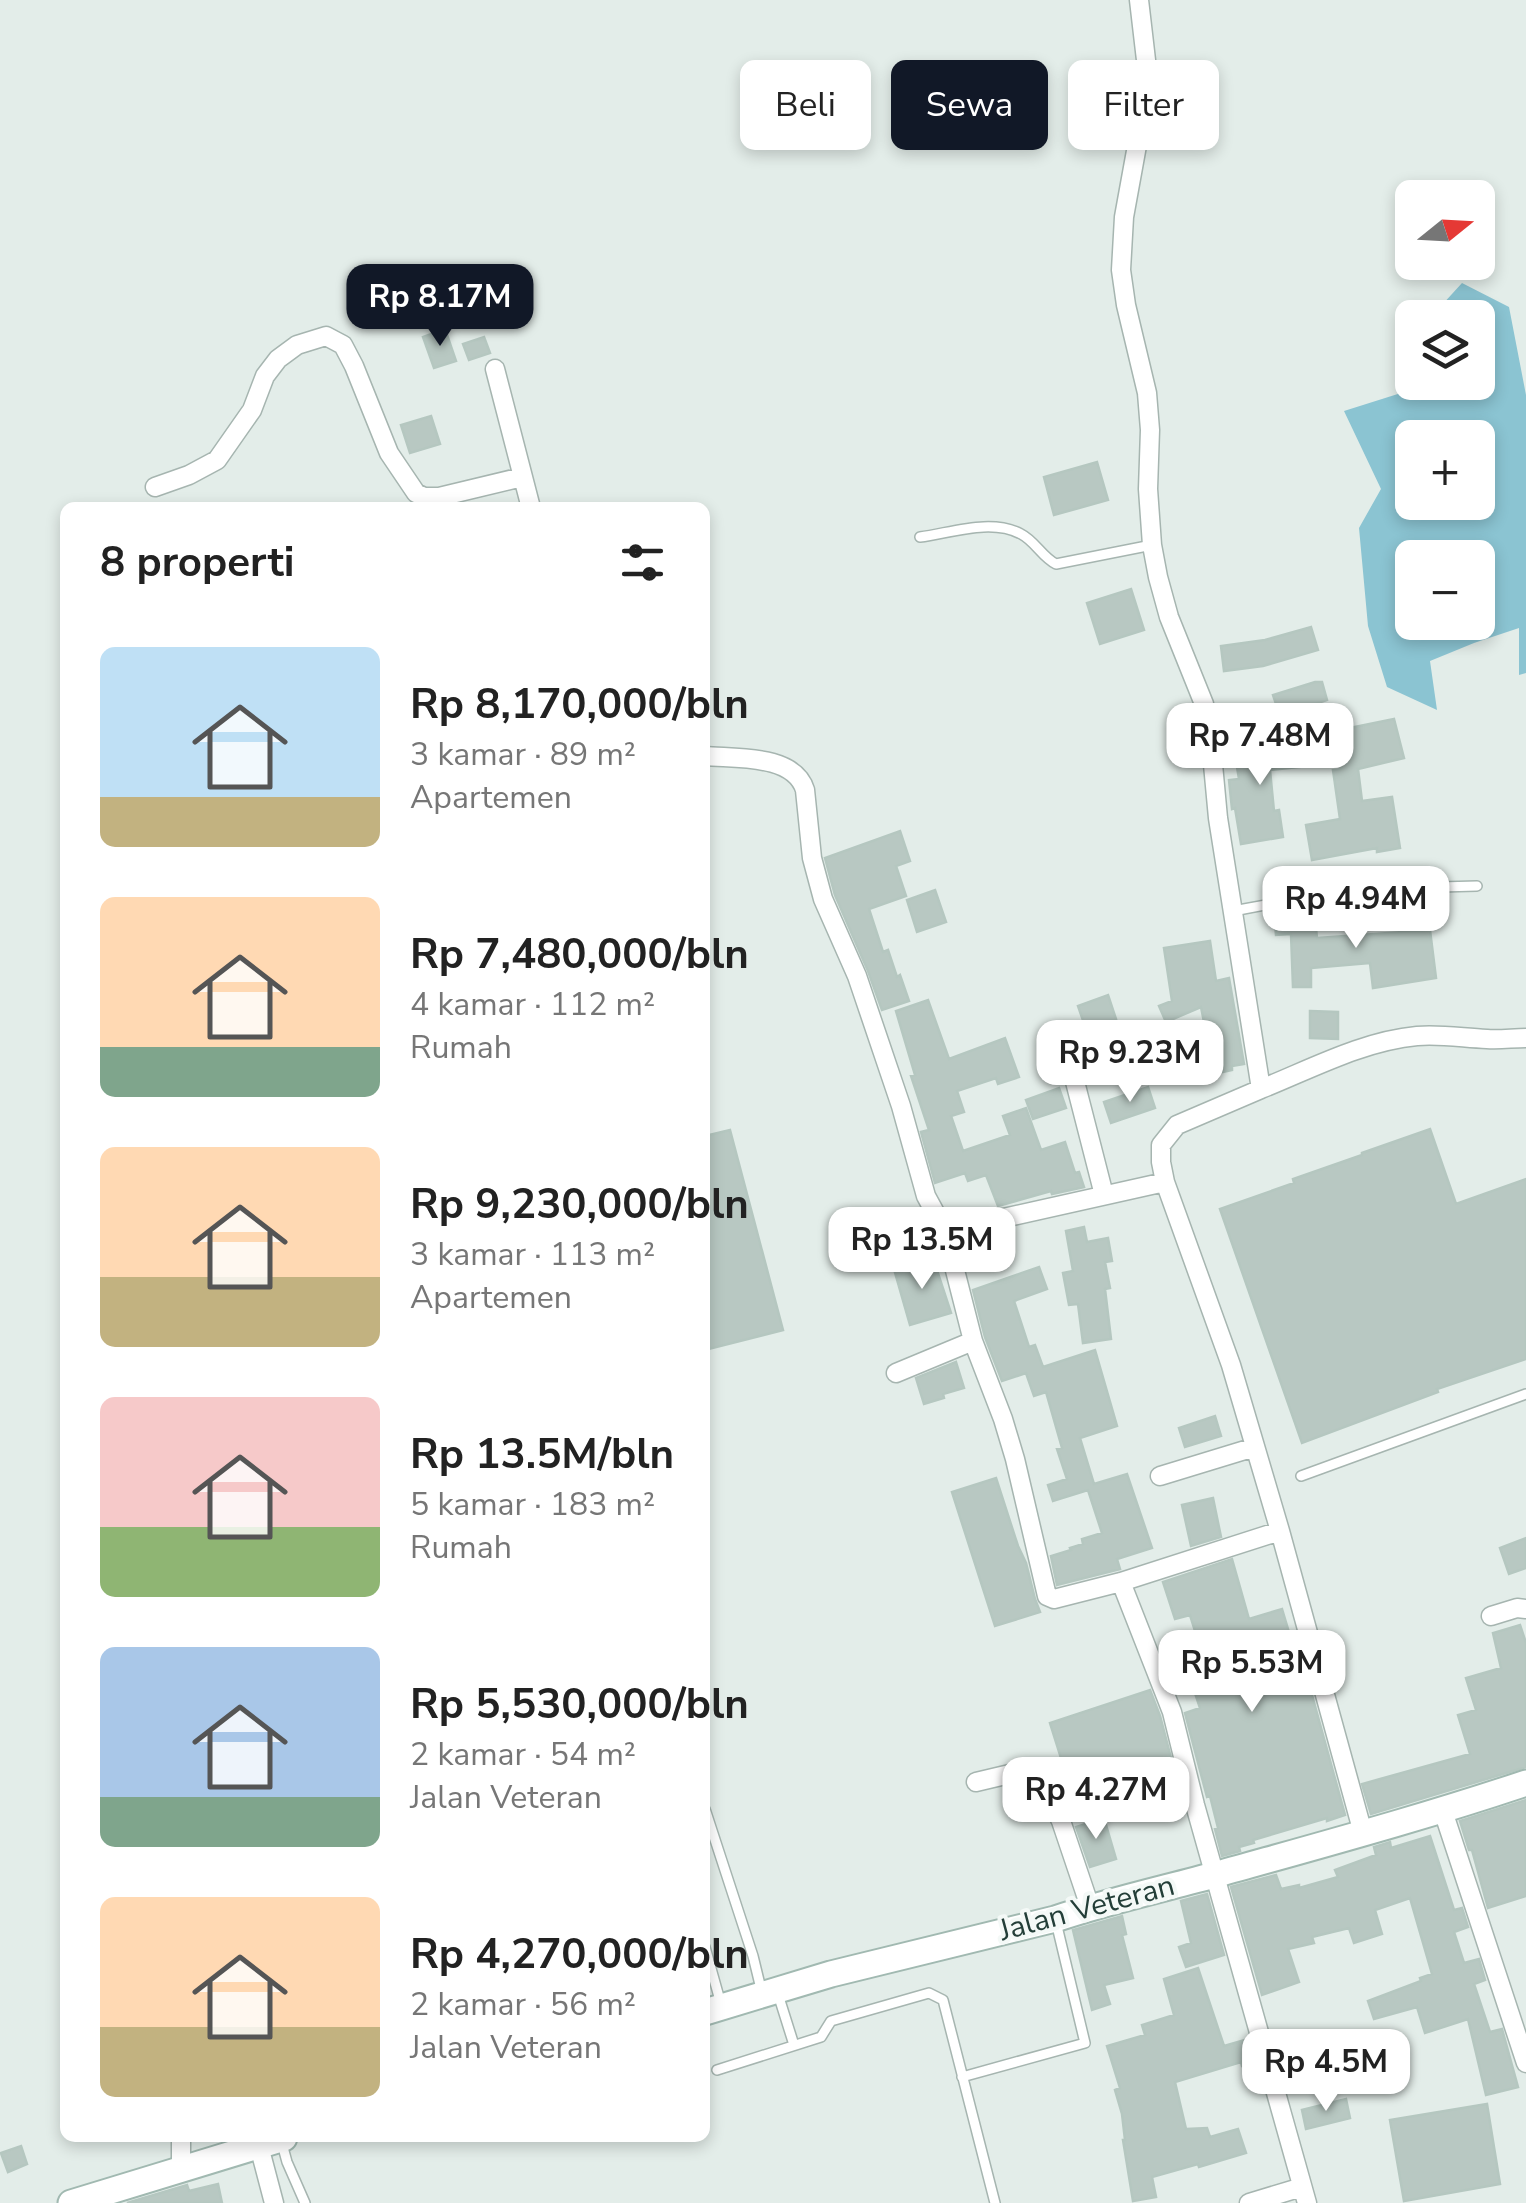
<!DOCTYPE html>
<html lang="id">
<head>
<meta charset="utf-8">
<style>
  :root { --surface:#fff; --page:#f6f6f6; --text:#222; --muted:#767676; --accent:#111827 }
  body { margin:0; font-family:"Nunito Sans",sans-serif; background:var(--page); color:var(--text); height:100vh; display:flex; flex-direction:column; font-size:38px; white-space:nowrap }
  * { box-sizing:border-box; margin:0 }
  p { font-size:32px; color:var(--muted) }
  .icon { flex:none; width:55px; height:55px; fill:none; stroke:currentColor; stroke-width:2; stroke-linecap:round; stroke-linejoin:round }
  .map { position:relative; flex:1; overflow:hidden }
  .panel { position:absolute; left:60px; top:502px; width:650px; height:1640px; display:flex; flex-direction:column; background:var(--surface); border-radius:15px; box-shadow:0 5px 15px #0003 }
  .panel>* { flex:none }
  .top-card { position:absolute; left:740px; top:60px; width:635px; height:90px; display:flex; gap:20px }
  .needle { width:65px; rotate:72deg }
  .fabs { position:absolute; left:1395px; top:180px; display:grid; gap:20px }
  .fabs a { display:grid; place-items:center; width:100px; height:100px; border-radius:15px; background:var(--surface); box-shadow:0 5px 15px #0003; font-size:50px }
  .price { position:absolute; translate:-50% -85px; padding:0 22px; border-radius:20px; background:#fff; color:#222; font-size:32px; line-height:65px; filter:drop-shadow(0 2px 5px #0008) }
  .price::after { content:''; position:absolute; left:50%; top:60px; width:30px; height:22px; margin-left:-15px; background:inherit; clip-path:polygon(0 0,100% 0,50% 100%) }
  .price.active { background:var(--accent); color:#fff }
  ul { padding:0; list-style:none }
  li { display:flex; align-items:center; gap:30px; height:250px; padding:0 40px }
  li span { display:grid; place-items:center; flex:none; width:280px; height:200px; border-radius:15px; color:#555 }
  li>.icon { margin-inline-start:auto }
  span .icon { width:120px; height:120px; fill:#fffc; stroke-width:1 }
  li b { font-size:42px }
  h2 { display:flex; justify-content:space-between; align-items:center; height:120px; padding:0 40px; font-size:42px }
  .chip { padding:0 35px; border-radius:15px; background:var(--surface); box-shadow:0 5px 15px #0003; font-size:35px; line-height:90px }
  .chip.active { background:var(--accent); color:#fff }
  .map>svg:first-child { display:block }
</style>
</head>
<body>
<div class="map">
<svg width="1526" height="2203" viewBox="0 0 1526 2203">
  <rect width="100%" height="100%" fill="#e3ede9"/>
  <path fill="#8bc4d2" fill-rule="evenodd" d="M1462,283L1509,307L1526,395V673L1519,675V628L1474,643L1430,661L1437,710L1387,687L1368,626L1359,528L1381,489L1344,411L1401,393L1412,362V382H1478V318L1431,317ZM1412,438H1478V502H1412ZM1412,558H1478V622H1412Z"/>
  <path fill="#b8c8c2" stroke="#b5c7c0" stroke-width="2.5" d="M445,329L456,361L434,368L423,337Z
    M484,337L490,353L469,360L463,344Z
    M431,416L440,444L410,453L401,425Z
    M1097,462L1108,500L1054,515L1044,477Z
    M1131,589L1144,630L1100,644L1087,603Z
    M1311,627L1318,650L1263,666L1224,671L1221,646L1265,640Z
    M1315,682H1322L1327,700L1280,716L1273,695Z
    M1394,719L1404,758L1358,769L1362,801L1392,797L1400,848L1377,852V848L1312,860L1306,825L1340,819L1333,770L1341,769L1335,731Z
    M1296,738L1300,767L1270,770L1274,811L1279,810L1283,837L1241,844L1235,808L1232,809L1229,780L1239,779L1234,749Z
    M900,831L910,861L896,866L906,896L869,909L883,952L888,950L897,977L900,975L909,1001L882,1010L868,971L835,895L825,858Z
    M935,890L946,922L917,932L907,900Z
    M1314,908L1317,938L1430,930L1436,978L1373,988L1370,963L1311,968V987H1293L1291,934L1276,935L1274,912Z
    M1210,941L1216,981L1229,978L1244,1064L1232,1066V1070L1209,1075L1202,1044L1208,1042L1201,1007L1166,1022L1159,1006L1172,1001L1164,948Z
    M1108,995L1116,1019L1086,1029L1078,1006Z
    M928,1000L949,1059L1005,1038L1019,1077L998,1084L996,1078L957,1091L964,1112L951,1116L963,1151L1010,1135L1003,1116L1026,1108L1041,1150L1065,1142L1075,1173L1079,1172L1084,1187L1052,1194L1051,1191L998,1206L986,1175L968,1181L965,1173L935,1183L921,1132L929,1130L911,1076L915,1075L896,1011Z
    M1310,1011L1338,1012V1039L1310,1038Z
    M1148,1087L1155,1108L1111,1123L1104,1102Z
    M1059,1088L1066,1108L1033,1119L1026,1100Z
    M1430,1129L1456,1204L1526,1179V1359L1437,1389L1438,1392L1302,1443L1220,1209L1294,1183L1293,1179L1362,1155V1153Z
    M730,1130L783,1330L705,1350V1136Z
    M1084,1227L1087,1242L1108,1238L1112,1261L1105,1262L1110,1288L1105,1289L1111,1339L1083,1343L1078,1304L1069,1305L1063,1273L1073,1271L1066,1231Z
    M933,1258L951,1313L910,1325L894,1269Z
    M1039,1267L1047,1289L1014,1301L1029,1347L1035,1345L1043,1367L1095,1350L1117,1426L1080,1438L1094,1484L1127,1474L1152,1548L1117,1559L1120,1569L1057,1585L1051,1556L1071,1550L1070,1548L1083,1544L1082,1539L1102,1533L1088,1490L1053,1501L1048,1485L1067,1479L1057,1449L1062,1448L1046,1392L1034,1396L1026,1373L1002,1381L985,1337L973,1290Z
    M956,1362L964,1388L943,1394L944,1398L924,1404L916,1378Z
    M1215,1416L1221,1436L1185,1447L1179,1428Z
    M996,1478L1018,1546L1026,1563L1035,1599L1040,1612L995,1626L952,1492Z
    M1213,1498L1221,1537L1191,1546L1182,1505Z
    M1526,1538V1568L1509,1574L1500,1548Z
    M1232,1559L1249,1619L1282,1609L1294,1649L1299,1648L1345,1815L1327,1821V1818L1253,1840L1254,1843L1239,1847L1240,1851L1222,1856L1215,1829L1218,1828L1210,1796L1207,1797L1185,1713L1200,1708L1190,1678L1208,1672L1190,1615L1175,1619L1163,1582Z
    M1520,1625L1526,1643V1767L1371,1814L1362,1784L1470,1754L1458,1715L1476,1710L1466,1678L1501,1668L1493,1633Z
    M1150,1690L1160,1716L1171,1758L1071,1790L1050,1723Z
    M1526,1800V1896L1488,1908L1472,1850H1469L1460,1821Z
    M1104,1818L1116,1859L1090,1867L1076,1827Z
    M1430,1836L1454,1910L1462,1908L1468,1927L1454,1932L1464,1963L1479,1959L1485,1980L1474,1984L1490,2032L1502,2029L1518,2087L1486,2095L1468,2019L1425,2033L1417,2007L1374,2019L1368,2001L1421,1981L1420,1978L1432,1974L1410,1898L1375,1910L1382,1934L1354,1943L1349,1928L1312,1937L1314,1943L1288,1949L1299,1982L1262,1995L1231,1887L1276,1875L1281,1889L1299,1885V1888L1338,1877L1335,1870L1376,1855L1374,1847L1390,1842L1391,1848Z
    M1207,1894L1224,1955L1186,1967L1179,1947L1191,1943L1181,1901Z
    M1122,1916L1126,1934L1122,1935L1133,1978L1104,1985L1110,2004L1092,2010L1073,1930Z
    M1198,1968L1224,2046L1248,2039L1254,2062L1242,2066L1241,2062L1175,2082L1186,2129L1207,2128L1210,2137L1238,2129L1246,2153L1199,2167L1198,2164L1152,2177L1156,2197L1133,2201L1123,2140H1125L1122,2114L1115,2090L1120,2088L1107,2046L1145,2035L1142,2025L1174,2015L1164,1979Z
    M1346,2099L1350,2118L1306,2129L1302,2110Z
    M1487,2104L1500,2184L1404,2201L1390,2120Z
    M21,2146L27,2164L8,2172L1,2153Z
    M218,2184L222,2203H127L187,2185L189,2191Z"/>
  <g fill="none" stroke-linecap="round" stroke-linejoin="round">
    <g stroke="#a6b5b0" stroke-width="12">
      <path id="service" d="M920,537C951,533 991,518 1021,534C1035,541 1042,557 1056,564L1152,545
        M1233,911L1319,895L1404,888L1477,886
        M1301,1476L1526,1394
        M705,1809L753,1956L762,1993
        M705,1947L721,2004
        M777,1991L794,2045
        M717,2070L821,2037L831,2021L929,1993L943,2000L995,2203
        M962,2077L1085,2043L1056,1922
        M281,2140L287,2162L305,2203"/>
    </g>
    <g stroke="#a6b5b0" stroke-width="21">
      <path id="minor" d="M1139,0L1146,60L1142,118L1124,217L1121,270L1126,305L1147,393L1150,430L1148,489L1152,545L1158,577L1169,617L1204,704L1211,743L1218,818L1261,1089L1177,1125L1161,1145V1162L1165,1182L1231,1365L1280,1531L1363,1833
        M495,369L531,508
        M155,487L189,475L217,460L252,410L265,376L278,359L297,345L326,336L343,345L354,366L389,453L416,493L424,497H439L522,477
        M705,756C736,759 794,754 805,790L812,858L823,899L857,976L901,1106L926,1196L945,1231L973,1341L1003,1419L1015,1459L1047,1596L1054,1599L1121,1582L1280,1531
        M1072,1070L1104,1195
        M1261,1089C1311,1069 1363,1041 1417,1036C1441,1034 1463,1038 1487,1039C1500,1040 1513,1038 1526,1038
        M945,1231L1165,1182
        M896,1373L973,1341
        M1160,1476L1255,1447
        M1121,1582L1172,1712L1195,1805L1307,2203
        M1491,1616L1517,1608L1526,1609
        M976,1782L1014,1773L1029,1778L1047,1792L1061,1821L1090,1907
        M1443,1811L1526,2063
        M181,2138V2169
        M259,2146L274,2203
        M1249,2203L1302,2187"/>
    </g>
    <g stroke="#a1b9b1" stroke-width="29">
      <path id="secondary" d="M705,2012L831,1974L1055,1919C1108,1901 1163,1889 1218,1874C1321,1845 1425,1817 1526,1783
        M71,2203L284,2138"/>
    </g>
    <use href="#service" stroke="#fff" stroke-width="9"/>
    <use href="#minor" stroke="#fff" stroke-width="18"/>
    <use href="#secondary" stroke="#fff" stroke-width="25"/>
  </g>
  <g text-anchor="middle" dominant-baseline="central" stroke-width="8" stroke-linejoin="round" paint-order="stroke">
    <g font-size="30" fill="#233e38" stroke="#f4f9f7">
      <text transform="translate(1087 1908) rotate(-15)">Jalan Veteran</text>
    </g>
  </g>
</svg>
<div class="fabs">
<a><svg class="needle" viewBox="-14 -14 28 28"><path d="M0-13l5 13h-10z" fill="#e53935"/><path d="M0 13l5-13h-10z" fill="#767676"/></svg></a>
<a><svg class="icon" aria-label="layers" viewBox="0 0 24 24"><path d="M12 4l9 5-9 5-9-5zM3 14l9 5 9-5"/></svg></a>
<a>+</a>
<a>−</a>
</div>
<b class="price active" style="left:440px;top:349px">Rp 8.17M</b>
<b class="price" style="left:1260px;top:788px">Rp 7.48M</b>
<b class="price" style="left:1356px;top:951px">Rp 4.94M</b>
<b class="price" style="left:1130px;top:1105px">Rp 9.23M</b>
<b class="price" style="left:922px;top:1292px">Rp 13.5M</b>
<b class="price" style="left:1252px;top:1715px">Rp 5.53M</b>
<b class="price" style="left:1096px;top:1842px">Rp 4.27M</b>
<b class="price" style="left:1326px;top:2114px">Rp 4.5M</b>
<div class="top-card">
<a class="chip">Beli</a>
<a class="chip active">Sewa</a>
<a class="chip">Filter</a>
</div>
<section class="panel">
<h2>8 properti<svg class="icon" aria-label="filters" viewBox="0 0 24 24"><path d="M4 7h16M4 17h16"/><circle cx="9" cy="7" r="2"/><circle cx="15" cy="17" r="2"/></svg></h2>
<ul>
<li><span style="background:linear-gradient(#bfe0f5 75%,#c2b280 0)"><svg class="icon" aria-label="home" viewBox="0 0 24 24"><path d="M3 11l9-7 9 7M6 9v11h12V9"/></svg></span><div><b>Rp 8,170,000/bln</b><p>3 kamar · 89 m²</p><p>Apartemen</p></div></li>
<li><span style="background:linear-gradient(#ffd9b3 75%,#7fa58c 0)"><svg class="icon" aria-label="home" viewBox="0 0 24 24"><path d="M3 11l9-7 9 7M6 9v11h12V9"/></svg></span><div><b>Rp 7,480,000/bln</b><p>4 kamar · 112 m²</p><p>Rumah</p></div></li>
<li><span style="background:linear-gradient(#ffd9b3 65%,#c2b280 0)"><svg class="icon" aria-label="home" viewBox="0 0 24 24"><path d="M3 11l9-7 9 7M6 9v11h12V9"/></svg></span><div><b>Rp 9,230,000/bln</b><p>3 kamar · 113 m²</p><p>Apartemen</p></div></li>
<li><span style="background:linear-gradient(#f6c9c9 65%,#8fb573 0)"><svg class="icon" aria-label="home" viewBox="0 0 24 24"><path d="M3 11l9-7 9 7M6 9v11h12V9"/></svg></span><div><b>Rp 13.5M/bln</b><p>5 kamar · 183 m²</p><p>Rumah</p></div></li>
<li><span style="background:linear-gradient(#a9c7e8 75%,#7fa58c 0)"><svg class="icon" aria-label="home" viewBox="0 0 24 24"><path d="M3 11l9-7 9 7M6 9v11h12V9"/></svg></span><div><b>Rp 5,530,000/bln</b><p>2 kamar · 54 m²</p><p>Jalan Veteran</p></div></li>
<li><span style="background:linear-gradient(#ffd9b3 65%,#c2b280 0)"><svg class="icon" aria-label="home" viewBox="0 0 24 24"><path d="M3 11l9-7 9 7M6 9v11h12V9"/></svg></span><div><b>Rp 4,270,000/bln</b><p>2 kamar · 56 m²</p><p>Jalan Veteran</p></div></li>
</ul>
</section>
</div>
</body>
</html>
